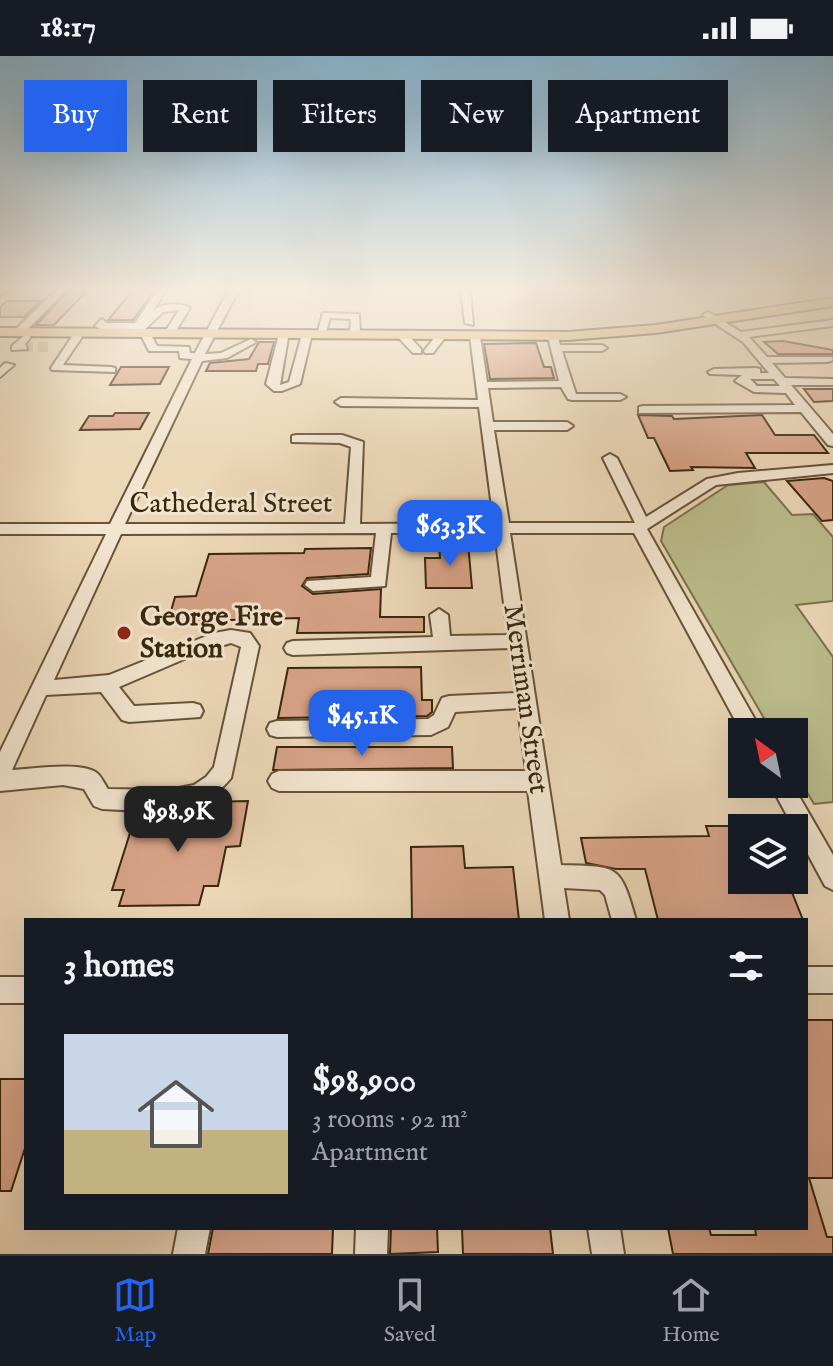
<!DOCTYPE html>
<html lang="en">
<head>
<meta charset="utf-8">
<style>
  :root { --surface:#171b24; --page:#20242c; --text:#f1f3f6; --muted:#9ea1a6; --line:#363941; --accent:#2563eb }
  body { margin:0; font-family:"IM FELL English",serif; background:var(--page); color:var(--text); height:100vh; display:flex; flex-direction:column; font-size:30px; white-space:nowrap }
  * { box-sizing:border-box; margin:0 }
  p { font-size:26px; color:var(--muted) }
  .icon { flex:none; width:44px; height:44px; fill:none; stroke:currentColor; stroke-width:2; stroke-linecap:round; stroke-linejoin:round }
  .map { position:relative; flex:1; overflow:hidden }
  .side { position:absolute; left:24px; top:862px; width:784px; height:312px; display:flex; flex-direction:column; background:var(--surface); border-radius:0px; box-shadow:0 8px 32px #0002 }
  .side>* { flex:none }
  .hud { position:absolute; left:24px; top:24px; width:786px; height:72px; display:flex; gap:16px }
  .needle { width:52px; rotate:327deg }
  .tools { position:absolute; left:728px; top:662px; display:grid; gap:16px }
  .tools a { display:grid; place-items:center; width:80px; height:80px; border-radius:0px; background:var(--surface); box-shadow:0 8px 32px #0002; font-size:40px }
  .price { position:absolute; translate:-50% -68px; padding:0 18px; border-radius:16px; background:var(--accent); color:#fff; font-size:26px; line-height:52px; filter:drop-shadow(0 2px 4px #0008) }
  .price::after { content:''; position:absolute; left:50%; top:48px; width:24px; height:18px; margin-left:-12px; background:inherit; clip-path:polygon(0 0,100% 0,50% 100%) }
  .price.selected { background:#222; color:#fff }
  ul { padding:0; list-style:none }
  li { display:flex; align-items:center; gap:24px; height:200px; padding:0 40px }
  li span { display:grid; place-items:center; flex:none; width:224px; height:160px; border-radius:0px; color:#555 }
  li>.icon { margin-inline-start:auto }
  span .icon { width:96px; height:96px; fill:#fffc; stroke-width:1 }
  li b { font-size:34px }
  h2 { display:flex; justify-content:space-between; align-items:center; height:96px; padding:0 40px; font-size:34px }
  .chip { padding:0 28px; border-radius:0px; background:var(--surface); box-shadow:0 8px 32px #0002; font-size:28px; line-height:72px }
  .chip.selected { background:var(--accent); color:#fff }
  .status { display:flex; justify-content:space-between; align-items:center; height:56px; padding:0 40px; background:var(--surface); direction:ltr }
  .status svg { height:22px; fill:currentColor }
  .dock { display:flex; justify-content:space-around; align-items:center; height:112px; border-top:2px solid var(--line); background:var(--surface); font-size:22px; color:var(--muted) }
  .dock a { display:grid; justify-items:center; gap:4px }
  .dock .selected { color:var(--accent) }
  .map>svg:first-child { display:block }
</style>
</head>
<body>
<div class="status"><b>18:17</b><svg viewBox="0 0 49 12"><path d="M0 12V9h3v3zM5 12V6h3v6zM10 12V3h3v9zM15 12V0h3v12zM26 1h20v11H26zM47 4h2v5h-2z"/></svg></div>
<div class="map">
<svg width="833" height="1198" viewBox="0 0 833 1198">
  <rect width="100%" height="100%" fill="#ecd7b7"/>
  <filter id="stains"><feTurbulence type="fractalNoise" baseFrequency=".0025" numOctaves="4"/><feColorMatrix values="0 0 0 0 .2 0 0 0 0 .09 0 0 0 0 .02 0 0 0 .5 -.17"/></filter>
  <radialGradient id="worn" r=".72"><stop offset=".6" stop-color="#630" stop-opacity="0"/><stop offset="1" stop-color="#630" stop-opacity=".3"/></radialGradient>
  <path fill="#bcbd8c" stroke="#7a724c" stroke-width="2" d="M764,426L792,459L813,458L833,481V545L796,549L833,601V746L814,748L794,714V676H772L661,485L664,471L728,429Z"/>
  <path fill="#d8a388" stroke="#39270d" stroke-width="2" d="M68,235H87L54,269H36Z
    M132,235H154L133,264H108Z
    M7,245H41L24,261H0V251Z
    M783,285L833,294V298H778L764,286Z
    M259,286H274L268,308H258L256,315H206L210,307L249,303Z
    M536,287L544,311H551L554,322L490,323L484,288Z
    M121,311H169L160,328L110,329Z
    M804,333H833V345L814,346Z
    M115,357H149L140,373L80,374L89,360H113Z
    M638,359L672,360L674,363L762,359L775,379H814L828,397H746L755,412L691,411L693,414L670,415L654,382H648Z
    M824,422L833,425V464L822,465L787,425Z
    M439,487H468L472,532H426L425,502H440Z
    M371,492L368,518L307,522L302,530L313,538L381,533L380,561H424V576L297,577L299,562L168,566L175,541L196,540L209,498L304,497L305,493Z
    M421,611L422,644H432V656L427,660L278,662L288,612Z
    M277,691H452L453,712L273,714Z
    M248,745L240,790L226,791L218,830H204L199,849L119,850L124,834H112L136,758L172,756L207,746Z
    M706,770H742V824H787L803,864H658L645,813H616L586,807L581,782L709,780Z
    M463,790L465,812L513,811L519,864H412L411,791Z
    M806,964H833V1122H809L827,1181H833V1198H673L668,1172H709L711,1179H756L755,1172H806Z
    M0,1023H26V1089L11,1135H0Z
    M213,1172H333L332,1198H208Z
    M391,1172H437L438,1196L390,1198Z
    M462,1172H550L553,1198H463Z"/>
  <g fill="none" stroke-linecap="round" stroke-linejoin="round">
    <path stroke="#c8b495" stroke-width="10" stroke-dasharray="10 5" stroke-linecap="butt" d="M23,291H51"/>
    <g stroke="#665338" stroke-width="4">
      <path id="minor" d="M0,235H7L0,240Z
        M55,235H65L23,278H15V274Z
        M157,235H166L152,256C160,247 180,246 190,252L174,278L165,276L179,254L163,256L138,280L133,277L136,273H100L95,270L102,263L106,267H135Z
        M228,235H238L205,298L221,297L251,283L256,286L227,302L202,305L125,468H345L351,391L340,387L292,386V380L296,379H342L363,386L360,468L494,467L479,351L341,350L335,346L341,342L478,344L470,280L475,277L480,280L487,326L559,325L548,281L553,278L558,281L560,289H602L607,292L602,295H562L576,338H620L626,341L620,344H572L568,343L561,331L488,332L493,366H567L573,370L567,374H494L509,467H635L603,402L610,398L617,402L646,461L707,423L738,417L833,409V417L716,429L647,473L762,676L742,677L634,477H510L561,809C618,811 620,807 636,864H612L605,839L600,834L564,832L569,864H545L528,735H279L272,732L268,725L272,718L279,715H526L518,652L455,656L448,671L431,679L277,681L270,679L267,673L270,667L277,665L428,663L434,659L442,642L449,640L516,637L510,592L293,599L287,597L284,592L287,587L293,585L433,581L430,559L439,553L448,559L450,580L508,579L495,477H391L385,530L313,535L305,529L307,525L371,521L376,477L121,478L54,624L109,619L214,577L231,574L250,577L259,590L231,722C199,762 149,755 102,753L94,750L84,733L63,729L0,735V696L106,478H0V468H110L192,303L180,302L179,295H149L142,281L151,279L157,290L189,291L190,297H195ZM231,587L241,591L214,711L206,721L194,729L169,734L108,733C105,729 101,720 97,717C81,705 32,713 12,714L46,639L101,636L122,664L129,666L200,661L203,655L200,649L193,647L134,650L119,631L203,595Z
        M461,235H470L473,269L465,267Z
        M708,256L741,276L833,264V270L749,281L767,301H832L833,304L828,306L772,307L785,322L833,323V329H791L833,378V390L828,389L801,356L639,357V351L643,350L795,349L786,337L754,336L735,325L742,319L710,318L708,316L714,313L756,312L760,313V317H769L743,286L705,261L703,259ZM750,323H774L780,330H757Z
        M323,257L359,258L360,277L355,280L350,277L351,263L330,262L325,279H317Z
        M398,277H406L421,293V297H413L398,281Z
        M438,277L447,279L433,297H425L424,295Z
        M26,278L31,281L25,288L27,293L12,294V290Z
        M77,278L82,281L63,309L111,311L115,312V316L52,314L51,312L73,279Z
        M306,279L311,282L300,328L282,335H274L266,328L278,282L283,279L288,282L280,329L289,326L301,282Z
        M5,307L14,309L0,321V312Z
        M770,728H792L833,799V834L825,830Z
        M806,911H833V937H806Z
        M0,921H26V947H0Z
        M178,1172H210L205,1198H173Z
        M356,1172H388L387,1198H355Z
        M588,1172H620L624,1198H592Z"/>
    </g>
    <g stroke="#39270d" stroke-width="4">
      <path id="highway" d="M833,242V250L656,277L568,284L0,280V272L568,276L656,269Z"/>
    </g>
    <use href="#minor" fill="#f3e5d0" fill-rule="evenodd"/>
    <use href="#highway" fill="#e6bc7c" fill-rule="evenodd"/>
  </g>
  <linearGradient id="sky" x2="0" y2="1"><stop stop-color="#88b6d2"/><stop offset="0.58" stop-color="#f6eddf"/><stop offset="1" stop-color="#f6eddf" stop-opacity="0"/></linearGradient>
  <rect width="833" height="403" fill="url(#sky)"/>
  <circle fill="#8f2418" stroke="#f3e5d0" stroke-width="3" cx="124" cy="577" r="8"/>
  <g text-anchor="middle" dominant-baseline="central" stroke-width="6" stroke-linejoin="round" paint-order="stroke">
    <g font-size="28" fill="#39270d" stroke="#f3e5d0">
      <text x="231" y="448">Cathederal Street</text>
      <text transform="translate(525 643) rotate(82)">Merriman Street</text>
    </g>
    <g font-size="28" font-weight="bold" fill="#39270d" stroke="#f3e5d0" text-anchor="start">
      <text x="140" y="561">George Fire<tspan x="140" dy="32">Station</tspan></text>
    </g>
  </g>
  <rect width="100%" height="100%" filter="url(#stains)"/>
  <rect width="100%" height="100%" fill="url(#worn)"/>
</svg>
<div class="tools">
<a><svg class="needle" viewBox="-14 -14 28 28"><path d="M0-13l5 13h-10z" fill="#e53935"/><path d="M0 13l5-13h-10z" fill="#9ea1a6"/></svg></a>
<a><svg class="icon" aria-label="layers" viewBox="0 0 24 24"><path d="M12 4l9 5-9 5-9-5zM3 14l9 5 9-5"/></svg></a>
</div>
<b class="price" style="left:450px;top:512px">$63.3K</b>
<b class="price" style="left:362px;top:702px">$45.1K</b>
<b class="price selected" style="left:178px;top:798px">$98.9K</b>
<div class="hud">
<a class="chip selected">Buy</a>
<a class="chip">Rent</a>
<a class="chip">Filters</a>
<a class="chip">New</a>
<a class="chip">Apartment</a>
</div>
<section class="side">
<h2>3 homes<svg class="icon" aria-label="filters" viewBox="0 0 24 24"><path d="M4 7h16M4 17h16"/><circle cx="9" cy="7" r="2"/><circle cx="15" cy="17" r="2"/></svg></h2>
<ul>
<li><span style="background:linear-gradient(#c9d6e8 60%,#c2b280 0)"><svg class="icon" aria-label="home" viewBox="0 0 24 24"><path d="M3 11l9-7 9 7M6 9v11h12V9"/></svg></span><div><b>$98,900</b><p>3 rooms · 92 m²</p><p>Apartment</p></div></li>
</ul>
</section>
</div>
<nav class="dock">
<a class="selected"><svg class="icon" aria-label="map" viewBox="0 0 24 24"><path d="M3 6l6-2 6 2 6-2v14l-6 2-6-2-6 2zM9 4v14M15 6v14"/></svg>Map</a>
<a><svg class="icon" aria-label="saved" viewBox="0 0 24 24"><path d="M7 4h10v16l-5-4-5 4z"/></svg>Saved</a>
<a><svg class="icon" aria-label="home" viewBox="0 0 24 24"><path d="M3 11l9-7 9 7M6 9v11h12V9"/></svg>Home</a>
</nav>
</body>
</html>
